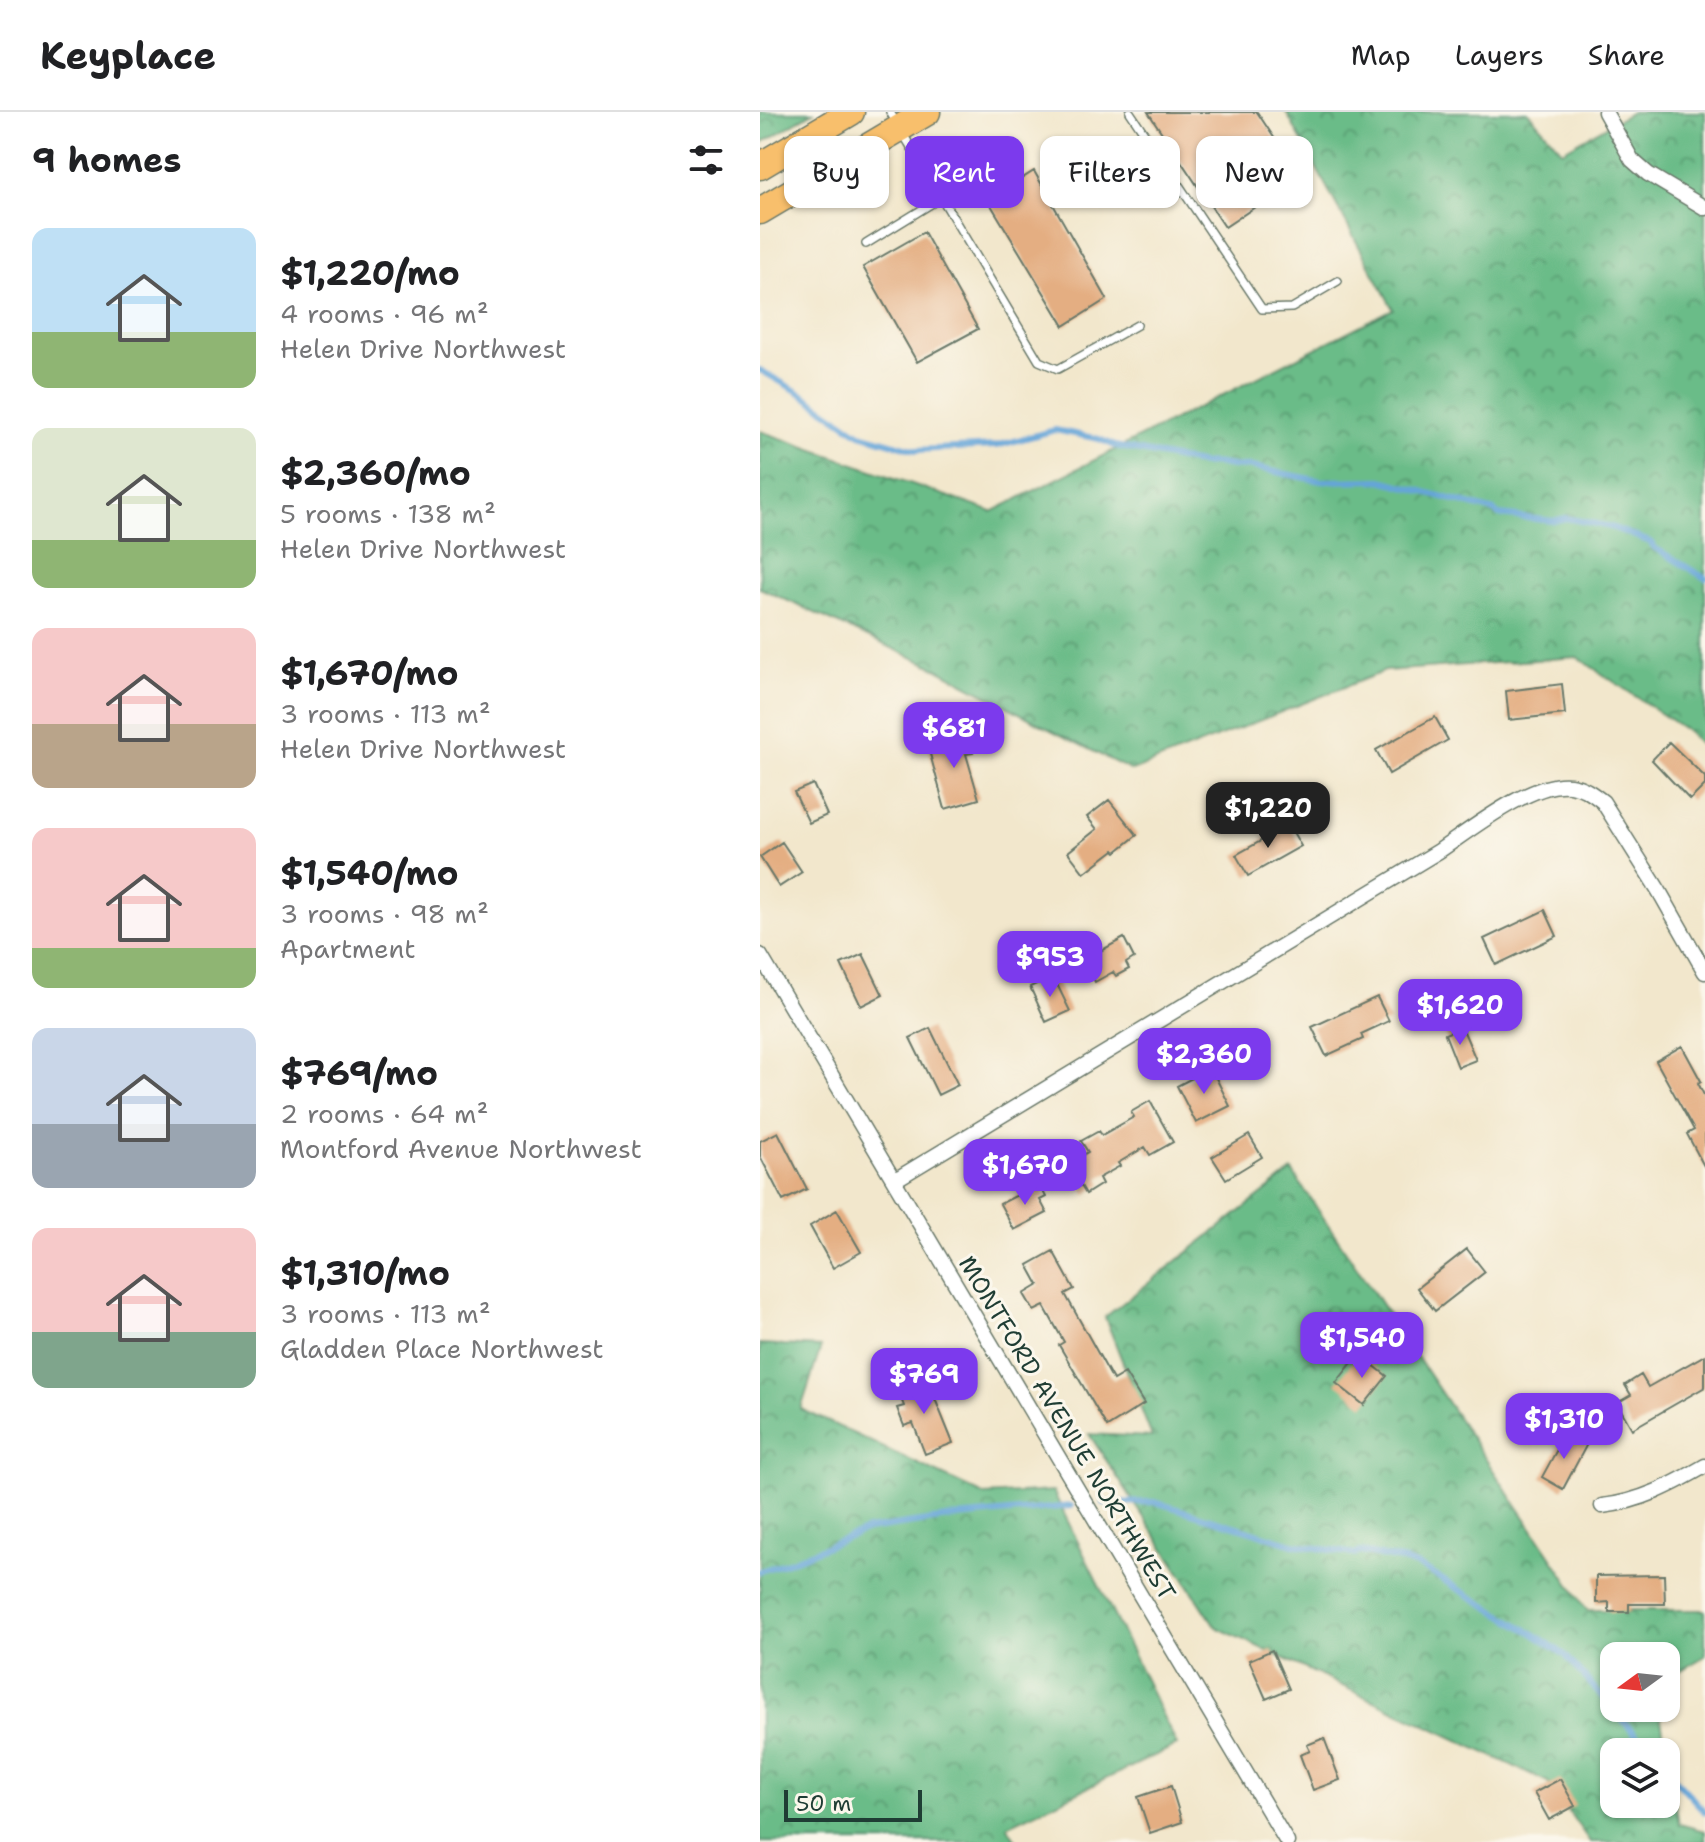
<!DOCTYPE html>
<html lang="en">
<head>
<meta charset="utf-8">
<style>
  :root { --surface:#fff; --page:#f2f2f2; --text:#202124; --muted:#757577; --line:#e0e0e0; --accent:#7c3aed }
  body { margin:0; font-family:"Shantell Sans",sans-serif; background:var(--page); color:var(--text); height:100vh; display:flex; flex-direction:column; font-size:30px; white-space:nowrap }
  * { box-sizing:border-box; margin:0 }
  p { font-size:26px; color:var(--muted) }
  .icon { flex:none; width:44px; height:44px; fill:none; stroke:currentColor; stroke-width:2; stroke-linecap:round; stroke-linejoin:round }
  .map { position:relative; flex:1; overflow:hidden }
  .side { display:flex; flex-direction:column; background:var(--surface); width:760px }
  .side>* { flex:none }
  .guide { position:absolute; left:24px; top:24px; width:760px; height:72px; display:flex; gap:16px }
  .needle { width:52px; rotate:255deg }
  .controls { position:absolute; left:840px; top:1530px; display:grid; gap:16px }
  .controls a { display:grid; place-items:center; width:80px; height:80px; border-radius:16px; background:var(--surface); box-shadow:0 2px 6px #0004; font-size:40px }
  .scale { position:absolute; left:24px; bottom:20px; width:138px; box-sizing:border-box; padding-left:8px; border:4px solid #1f3d34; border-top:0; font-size:22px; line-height:28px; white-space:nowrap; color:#1f3d34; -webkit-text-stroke:6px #fbf7ec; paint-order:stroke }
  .price { position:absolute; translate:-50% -68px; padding:0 18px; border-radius:16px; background:var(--accent); color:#fff; font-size:26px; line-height:52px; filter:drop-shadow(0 2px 4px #0008) }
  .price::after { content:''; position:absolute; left:50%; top:48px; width:24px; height:18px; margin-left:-12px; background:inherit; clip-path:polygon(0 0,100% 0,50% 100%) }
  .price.current { background:#222; color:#fff }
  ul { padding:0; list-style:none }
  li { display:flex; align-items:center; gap:24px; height:200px; padding:0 32px }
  li span { display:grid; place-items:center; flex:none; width:224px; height:160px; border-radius:16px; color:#555 }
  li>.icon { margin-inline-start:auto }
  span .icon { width:96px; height:96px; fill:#fffc; stroke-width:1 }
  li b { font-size:34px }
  h2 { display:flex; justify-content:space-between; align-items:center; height:96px; padding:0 32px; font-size:34px }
  .pill { padding:0 28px; border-radius:16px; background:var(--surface); box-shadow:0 2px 6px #0004; font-size:28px; line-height:72px }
  .pill.current { background:var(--accent); color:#fff }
  header { display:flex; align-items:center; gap:48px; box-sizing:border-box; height:112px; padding:0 40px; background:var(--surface); border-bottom:2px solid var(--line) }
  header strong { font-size:38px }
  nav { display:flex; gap:44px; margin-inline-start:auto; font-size:28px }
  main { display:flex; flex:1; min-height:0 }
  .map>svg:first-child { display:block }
</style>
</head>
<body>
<header>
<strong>Keyplace</strong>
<nav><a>Map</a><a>Layers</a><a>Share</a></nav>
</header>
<main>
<section class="side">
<h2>9 homes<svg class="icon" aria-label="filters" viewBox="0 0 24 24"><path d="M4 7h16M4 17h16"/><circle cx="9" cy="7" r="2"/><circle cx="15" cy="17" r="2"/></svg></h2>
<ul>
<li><span style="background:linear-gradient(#bfe0f5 65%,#8fb573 0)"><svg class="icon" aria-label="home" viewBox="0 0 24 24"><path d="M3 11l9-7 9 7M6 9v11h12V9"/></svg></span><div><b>$1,220/mo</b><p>4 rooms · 96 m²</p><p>Helen Drive Northwest</p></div></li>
<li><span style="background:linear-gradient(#dfe7d0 70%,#8fb573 0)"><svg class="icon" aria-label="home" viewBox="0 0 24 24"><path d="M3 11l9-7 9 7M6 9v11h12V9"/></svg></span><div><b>$2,360/mo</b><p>5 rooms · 138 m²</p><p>Helen Drive Northwest</p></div></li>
<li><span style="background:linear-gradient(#f6c9c9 60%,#b9a48a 0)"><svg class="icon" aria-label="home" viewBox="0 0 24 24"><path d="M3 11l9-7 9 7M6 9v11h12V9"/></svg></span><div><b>$1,670/mo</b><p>3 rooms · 113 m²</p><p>Helen Drive Northwest</p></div></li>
<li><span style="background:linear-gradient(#f6c9c9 75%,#8fb573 0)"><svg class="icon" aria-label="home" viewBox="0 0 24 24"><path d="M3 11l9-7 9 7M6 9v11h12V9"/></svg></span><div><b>$1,540/mo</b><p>3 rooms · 98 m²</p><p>Apartment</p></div></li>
<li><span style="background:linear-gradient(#c9d6e8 60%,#9aa5b1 0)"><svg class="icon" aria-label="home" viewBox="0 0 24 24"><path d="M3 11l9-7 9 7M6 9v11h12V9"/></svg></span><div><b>$769/mo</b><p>2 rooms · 64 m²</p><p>Montford Avenue Northwest</p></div></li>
<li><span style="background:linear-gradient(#f6c9c9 65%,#7fa58c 0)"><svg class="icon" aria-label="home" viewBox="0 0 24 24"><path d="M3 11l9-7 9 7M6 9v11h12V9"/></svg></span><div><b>$1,310/mo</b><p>3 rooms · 113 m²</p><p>Gladden Place Northwest</p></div></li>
</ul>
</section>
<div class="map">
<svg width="945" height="1730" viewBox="0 0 945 1730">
  <defs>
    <pattern id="forest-crowns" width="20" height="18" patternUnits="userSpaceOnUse" patternTransform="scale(2)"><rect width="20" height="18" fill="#6abc88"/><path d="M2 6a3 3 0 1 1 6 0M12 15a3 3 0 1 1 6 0" fill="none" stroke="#579a70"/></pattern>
  </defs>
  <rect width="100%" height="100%" fill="#fbf7ec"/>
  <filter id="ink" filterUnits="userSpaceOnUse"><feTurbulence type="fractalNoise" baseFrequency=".0125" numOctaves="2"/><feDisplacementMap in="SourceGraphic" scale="16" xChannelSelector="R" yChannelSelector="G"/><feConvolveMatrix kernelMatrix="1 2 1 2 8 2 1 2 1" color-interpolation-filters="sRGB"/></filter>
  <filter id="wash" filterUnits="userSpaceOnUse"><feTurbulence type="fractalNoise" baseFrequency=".006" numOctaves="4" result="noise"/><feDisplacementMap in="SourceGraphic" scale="32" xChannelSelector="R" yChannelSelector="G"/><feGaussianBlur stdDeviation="1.8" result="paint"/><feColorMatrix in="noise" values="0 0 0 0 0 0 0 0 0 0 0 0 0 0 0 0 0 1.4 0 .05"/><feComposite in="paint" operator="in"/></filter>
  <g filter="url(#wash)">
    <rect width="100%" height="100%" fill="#f2e7cc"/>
    <path fill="url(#forest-crowns)" stroke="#447c5e" stroke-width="2" fill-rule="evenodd" d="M0,0H53L0,32Z
      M526,0H768L802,39L872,0H945V637L927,619L817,545L625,559L372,659L291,618L176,556L0,476V319L232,400L633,197Z
      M532,1059L827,1498H945V1544L906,1567V1544H854V1596H899L919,1712L945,1719V1730H830L788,1670L456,1515L329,1322L392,1325L345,1205ZM854,1640H906V1692H854Z
      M0,1232L61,1235L41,1297L224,1383L293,1379L417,1633L247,1714L257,1730H0Z"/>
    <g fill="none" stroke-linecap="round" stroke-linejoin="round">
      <path stroke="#65a5d8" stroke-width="6" d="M0,258L40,281L100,322L156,338L236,334L295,318L339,327L355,334L444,352C459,348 473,358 487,354L561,369L621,368L734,399L739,403L793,409L806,406L851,415L890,430L895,436L945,466
        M344,1391L395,1390L533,1432L595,1442L601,1440L646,1449L661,1455L774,1522L805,1543L891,1640
        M0,1459L31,1449L107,1418L187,1406L311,1394
        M906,1657L945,1700"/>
    </g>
    <g id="blocks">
      <path fill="#e4ae82" d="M388,0H497L540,65L465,115Z
        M274,59L347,187L304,214L228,88Z
        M164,120L218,217L157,250L103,155Z
        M802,572L805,602L749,608L746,579Z
        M675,605L688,628L629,662L616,638Z
        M207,620L213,641L206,642L219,687L185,697L167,631Z
        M909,630L945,665V673L930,688L892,648Z
        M53,672L67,703L49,711L34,680Z
        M349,688L377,723L356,740L354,738L324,761L308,740L337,717L327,705Z
        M529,713L541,734L488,764L476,743Z
        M22,730L42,760L19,775L0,745Z
        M785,798L797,824L736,853L724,827Z
        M364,826L374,846L366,851L369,857L356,864L353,860L335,870L325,851L335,846L333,843Z
        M103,842L123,883L101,894L81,852Z
        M293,864L310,899L286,910L270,875Z
        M617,885L629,909L601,922L603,927L566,944L552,915Z
        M702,915L716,948L698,955L685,922Z
        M170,916L198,973L178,983L150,926Z
        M922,934L941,969L938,971L945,985V1056L927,1022L934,1018L896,949Z
        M451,956L470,994L436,1011L417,974Z
        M390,989L413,1030L390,1043L385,1035L358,1051L360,1054L339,1066L342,1072L326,1082L308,1052L328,1040L321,1029L339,1019L342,1023L374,1005L371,1000Z
        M18,1020L47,1077L23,1089L0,1044V1029Z
        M489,1023L502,1045L466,1067L452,1045Z
        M279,1072L286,1085L280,1088L287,1101L254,1118L240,1092Z
        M77,1098L101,1140L73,1156L50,1114Z
        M707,1137L725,1160L675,1199L657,1176Z
        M293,1139L314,1177L305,1182L353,1268L365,1261L384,1292L347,1315L299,1233L304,1230L284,1194L274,1199L264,1182L279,1173L268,1153Z
        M599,1242L627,1264L604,1293L576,1271Z
        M945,1243V1275L872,1317L857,1291L871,1283L865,1273L881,1263L888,1275Z
        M167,1267L193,1331L165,1342L153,1311L144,1314L137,1296L144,1294L138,1279Z
        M806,1321L827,1332L803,1377L782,1365Z
        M904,1463L905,1492H869V1500H849V1490L836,1491V1464Z
        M512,1538L529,1577L506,1587L489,1548Z
        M564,1626L580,1668L553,1678L540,1643L550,1639L547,1633Z
        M800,1667L815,1694L789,1708L774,1681Z
        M411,1674L422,1710L390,1721L378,1685Z"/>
    </g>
  </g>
  <g filter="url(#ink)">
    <use href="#blocks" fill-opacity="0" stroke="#697869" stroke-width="2"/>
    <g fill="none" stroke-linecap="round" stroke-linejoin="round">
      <g stroke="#697869" stroke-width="10">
        <path id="lane" d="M130,0L279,249L298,257L377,213
          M370,0L502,197L532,196L578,169
          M106,132L247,45"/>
      </g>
      <g stroke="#697869" stroke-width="17">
        <path id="street" d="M845,0L872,48L888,62L945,96
          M0,843L527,1730
          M135,1068L679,739C710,718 773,668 810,673C824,675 833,682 843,690L899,779L945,860
          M842,1394C880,1390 912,1373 945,1354"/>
      </g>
      <g stroke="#697869" stroke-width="29">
        <path id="highway" d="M0,54L91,0
          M0,99L167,0"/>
      </g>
      <use href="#lane" stroke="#fff" stroke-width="7"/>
      <use href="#street" stroke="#fff" stroke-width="14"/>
      <use href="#highway" stroke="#f8bf6c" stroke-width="26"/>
    </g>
  </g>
  <g text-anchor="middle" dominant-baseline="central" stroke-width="6" stroke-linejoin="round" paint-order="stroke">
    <g font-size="24" fill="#1f3d34" stroke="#fbf7ec">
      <text transform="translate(307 1316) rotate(59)">MONTFORD AVENUE NORTHWEST</text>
    </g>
  </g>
</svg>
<div class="controls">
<a><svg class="needle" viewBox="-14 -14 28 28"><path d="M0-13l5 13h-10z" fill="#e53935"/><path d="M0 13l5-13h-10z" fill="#757577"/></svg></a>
<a><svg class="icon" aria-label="layers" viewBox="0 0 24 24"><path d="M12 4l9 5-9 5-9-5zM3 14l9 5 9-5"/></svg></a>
</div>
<div class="scale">50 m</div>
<b class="price" style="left:194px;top:658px">$681</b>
<b class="price current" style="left:508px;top:738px">$1,220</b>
<b class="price" style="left:290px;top:887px">$953</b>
<b class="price" style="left:700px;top:935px">$1,620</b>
<b class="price" style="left:444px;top:984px">$2,360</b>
<b class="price" style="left:265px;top:1095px">$1,670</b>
<b class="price" style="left:602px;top:1268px">$1,540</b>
<b class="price" style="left:164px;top:1304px">$769</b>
<b class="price" style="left:804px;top:1349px">$1,310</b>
<div class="guide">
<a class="pill">Buy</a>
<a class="pill current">Rent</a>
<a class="pill">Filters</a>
<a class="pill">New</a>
</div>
</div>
</main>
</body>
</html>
